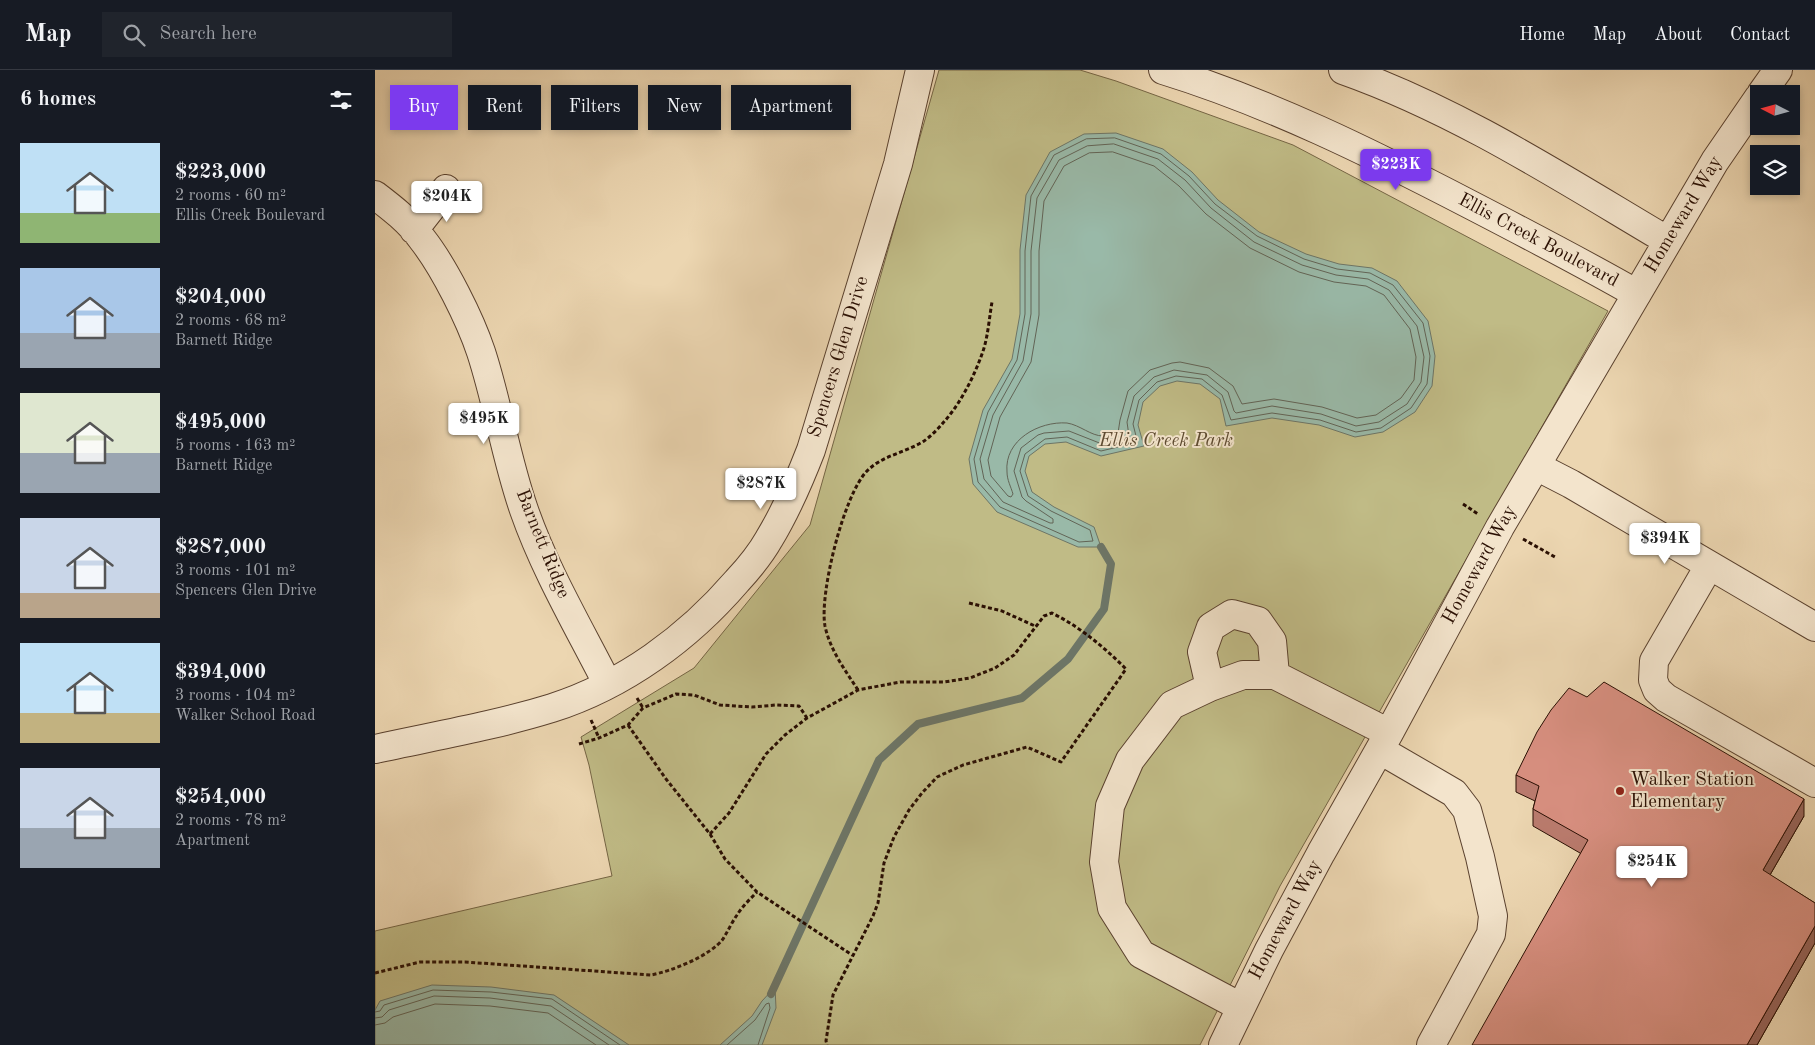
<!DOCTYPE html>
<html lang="en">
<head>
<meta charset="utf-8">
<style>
  :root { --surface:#171b24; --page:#20242c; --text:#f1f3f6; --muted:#9ea1a6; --line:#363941; --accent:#7c3aed }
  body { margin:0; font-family:"Old Standard TT",serif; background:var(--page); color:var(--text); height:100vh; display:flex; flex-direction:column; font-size:19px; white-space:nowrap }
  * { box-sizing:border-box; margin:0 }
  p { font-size:16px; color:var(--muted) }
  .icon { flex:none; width:28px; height:28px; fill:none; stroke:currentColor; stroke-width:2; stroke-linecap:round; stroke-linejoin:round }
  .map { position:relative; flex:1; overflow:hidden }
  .panel { display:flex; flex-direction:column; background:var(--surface); width:375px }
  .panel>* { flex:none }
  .hud { position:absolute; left:15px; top:15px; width:475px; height:45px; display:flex; gap:10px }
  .needle { width:32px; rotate:276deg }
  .controls { position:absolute; left:1375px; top:15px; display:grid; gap:10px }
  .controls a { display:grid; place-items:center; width:50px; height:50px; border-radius:0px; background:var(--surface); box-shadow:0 2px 8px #0003; font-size:25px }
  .price { position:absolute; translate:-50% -42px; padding:0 11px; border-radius:5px; background:#fff; color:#222; font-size:16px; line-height:32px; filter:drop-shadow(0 1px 2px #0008) }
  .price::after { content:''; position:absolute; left:50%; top:30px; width:15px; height:11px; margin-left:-8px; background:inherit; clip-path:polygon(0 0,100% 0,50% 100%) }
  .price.selected { background:var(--accent); color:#fff }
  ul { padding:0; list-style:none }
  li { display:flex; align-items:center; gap:15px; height:125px; padding:0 20px }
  li span { display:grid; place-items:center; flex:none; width:140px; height:100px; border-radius:0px; color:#555 }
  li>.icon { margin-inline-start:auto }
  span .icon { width:60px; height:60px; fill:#fffc; stroke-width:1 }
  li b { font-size:21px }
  h2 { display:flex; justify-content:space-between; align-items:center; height:60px; padding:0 20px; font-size:21px }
  .tag { padding:0 18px; border-radius:0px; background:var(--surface); box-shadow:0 2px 8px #0003; font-size:18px; line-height:45px }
  .tag.selected { background:var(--accent); color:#fff }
  header { display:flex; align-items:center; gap:30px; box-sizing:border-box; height:70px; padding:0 25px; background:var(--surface); border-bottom:1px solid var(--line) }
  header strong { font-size:24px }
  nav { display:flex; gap:28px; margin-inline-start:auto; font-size:18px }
  .search { width:350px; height:45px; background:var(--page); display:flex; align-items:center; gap:12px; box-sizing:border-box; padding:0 18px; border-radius:0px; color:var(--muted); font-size:19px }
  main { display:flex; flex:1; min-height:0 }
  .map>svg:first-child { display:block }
</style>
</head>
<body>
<header>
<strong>Map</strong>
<div class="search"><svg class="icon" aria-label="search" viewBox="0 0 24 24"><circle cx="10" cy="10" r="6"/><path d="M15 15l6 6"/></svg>Search here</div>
<nav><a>Home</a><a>Map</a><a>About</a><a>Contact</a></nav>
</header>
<main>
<section class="panel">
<h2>6 homes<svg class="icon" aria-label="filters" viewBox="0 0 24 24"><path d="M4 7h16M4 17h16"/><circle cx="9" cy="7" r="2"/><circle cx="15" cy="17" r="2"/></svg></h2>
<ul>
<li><span style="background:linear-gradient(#bfe0f5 70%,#8fb573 0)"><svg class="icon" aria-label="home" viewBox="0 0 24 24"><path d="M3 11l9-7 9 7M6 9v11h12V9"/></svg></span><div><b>$223,000</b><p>2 rooms · 60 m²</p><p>Ellis Creek Boulevard</p></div></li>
<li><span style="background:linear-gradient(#a9c7e8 65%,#9aa5b1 0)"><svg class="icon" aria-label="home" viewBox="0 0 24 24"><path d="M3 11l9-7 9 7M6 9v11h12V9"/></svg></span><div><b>$204,000</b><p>2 rooms · 68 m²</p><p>Barnett Ridge</p></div></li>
<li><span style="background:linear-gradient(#dfe7d0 60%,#9aa5b1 0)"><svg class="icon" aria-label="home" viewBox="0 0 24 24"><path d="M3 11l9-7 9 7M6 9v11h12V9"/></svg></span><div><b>$495,000</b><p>5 rooms · 163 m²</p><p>Barnett Ridge</p></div></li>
<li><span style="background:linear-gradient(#c9d6e8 75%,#b9a48a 0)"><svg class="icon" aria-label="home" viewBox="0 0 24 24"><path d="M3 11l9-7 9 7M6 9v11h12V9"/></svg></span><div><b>$287,000</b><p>3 rooms · 101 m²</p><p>Spencers Glen Drive</p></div></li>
<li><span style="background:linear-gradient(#bfe0f5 70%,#c2b280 0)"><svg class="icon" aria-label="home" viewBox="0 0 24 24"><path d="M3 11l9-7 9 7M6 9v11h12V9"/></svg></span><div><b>$394,000</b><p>3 rooms · 104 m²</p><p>Walker School Road</p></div></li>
<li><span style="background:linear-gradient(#c9d6e8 60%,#9aa5b1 0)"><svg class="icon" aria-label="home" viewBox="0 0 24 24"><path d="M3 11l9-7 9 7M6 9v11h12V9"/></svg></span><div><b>$254,000</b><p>2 rooms · 78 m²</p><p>Apartment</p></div></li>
</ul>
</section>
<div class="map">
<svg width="1440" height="975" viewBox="0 0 1440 975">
  <rect width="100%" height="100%" fill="#ecd6b1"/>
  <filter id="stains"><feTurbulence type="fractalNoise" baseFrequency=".004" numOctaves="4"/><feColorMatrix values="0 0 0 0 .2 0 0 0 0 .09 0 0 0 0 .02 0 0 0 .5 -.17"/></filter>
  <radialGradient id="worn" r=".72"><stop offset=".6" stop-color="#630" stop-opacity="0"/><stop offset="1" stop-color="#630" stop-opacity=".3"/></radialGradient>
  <path fill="#c0bb86" stroke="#756544" d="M564,0H705L741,11L918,75L1233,241L905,816L825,975H0V861L237,806L214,695L206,667L319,598L435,455Z"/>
  <path fill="#99b9a8" stroke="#6d7566" d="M741,63L788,79L817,102L843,130L884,162L931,184L964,194L997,198L1022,211L1053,251L1060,286L1057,316L1040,342L1008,362L980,367L944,355L897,348L851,356L845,329L825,314L802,311L785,316L768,332L763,355L769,376L726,386L691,372L670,374L654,386L650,401L657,422L679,437L719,457L726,477H703L622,442L598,414L594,389L608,340L637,289L645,244V180L651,125L675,82L709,64Z
    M57,915L116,917L179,925L254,975H0V940L5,931Z
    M400,917L401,938L387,975H345L377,946L387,931Z"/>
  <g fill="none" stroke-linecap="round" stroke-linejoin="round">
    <path stroke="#626456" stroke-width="1" d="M740,68L786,84L814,106L840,134L882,166L929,189L962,199L995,203L1018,215L1048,253L1055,286L1052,314L1036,338L1006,358L981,362L945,350L897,343L856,350L847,325L827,309L801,306L782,312L764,330L758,354L762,370L760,373L726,381L692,367L670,369L650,384L645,401L653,426L676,441L715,460L718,471L704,472L625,437L603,412L599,389L613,342L642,290L650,244V181L656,126L679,85L711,69Z
      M739,74L783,89L810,110L836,138L879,172L927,195L961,205L993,209L1014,220L1042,256L1049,287L1046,312L1032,334L1004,352L981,356L946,344L897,336L861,343L859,341L853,322L832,305L799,300L779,307L759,326L752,352L754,366L753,368L727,374L694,361L669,363L663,365L646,378L639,401L647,427L651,431L678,449V453H675L628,432L609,409L605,389L618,345L648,291L656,244V181L662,128L684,90L712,76Z
      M738,82L779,96L804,116L831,144L875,178L924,202L959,212L991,216L1009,225L1035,259L1041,287L1039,310L1026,328L1001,345L982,348L947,337L899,329L867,334L858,316L834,298L805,292L797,293L775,300L753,321L745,350L743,363C739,364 733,366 728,366C716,366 705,355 692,353C664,351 629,370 632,402C632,410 636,417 638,424L636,427L633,426L616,406L613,390L625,347L656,292L664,245V181L669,131L689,96L714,83Z
      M0,942L5,941L9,935L58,920L116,922L177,929L245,975
      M0,948L7,947L14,940L59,926L115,928L176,936L234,975
      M0,955L10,953L18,947L60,934L115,936L173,943L221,975
      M352,975L380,950L391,934L394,933L395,938L383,975"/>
    <path stroke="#6d7566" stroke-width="8" d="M396,924L504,690L543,654L647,628L693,589L729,539L736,494L726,477"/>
    <g stroke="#5a412e" stroke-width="30">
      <path id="minor" d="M788,0C895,33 996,83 1096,135C1152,164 1208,193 1262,224
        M968,0C1084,41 1188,109 1293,171
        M1386,24L1403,0
        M0,125C17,138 34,151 47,169C69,197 95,249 106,282C123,334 131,389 149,440C170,500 203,556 232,613
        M39,160L71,119
        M1161,396L1196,414L1440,557
        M1334,496L1279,591L1278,610L1282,620L1291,628L1440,713
        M835,617L827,582L836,557L857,544L883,551L897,571L900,605
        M0,679C59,666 119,656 177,638C249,615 313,568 362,511C374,498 385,485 394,469C411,441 424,411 436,380L523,94L545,0
        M1005,680L1079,723L1092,740L1105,787L1118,846L1116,864L1056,975
        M866,937L766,884L737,838L729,792L735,736L755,690L797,635L835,617L868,605H900L1014,663
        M848,975L894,880L946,783L1014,663L1125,457L1340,91L1384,27"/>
    </g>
    <path stroke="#2a0f03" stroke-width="3" stroke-dasharray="4 2.5" stroke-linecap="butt" d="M1088,434L1103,444
      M1148,469L1180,487
      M594,533L627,541L660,556
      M483,620C470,600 455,580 450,556C444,524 469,424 492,401C508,385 530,383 549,371C555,367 563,359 568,353C585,334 598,309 607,284C613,268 614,249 617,232
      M262,628L268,638
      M216,650L224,668
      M253,655L291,709L335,764L350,789L382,822L477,885
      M204,674L224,668L253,655L268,638L301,624L319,625L345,635L377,637L401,635L424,636L432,648
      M335,764L354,743L391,684L410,665L432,648L483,620L525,612H569L595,608L620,598L639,585L669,546L677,543C705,557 729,577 751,599L686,692L652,677L588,695L562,707L547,723L534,740L519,767L509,793L503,833L498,846L458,925L451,971L452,975
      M0,903L45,892H90L276,905C297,901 335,886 348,869C353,861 357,852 362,845C367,837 375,829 382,822"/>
    <use href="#minor" stroke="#f3e4cc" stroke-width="28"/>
  </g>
  <path fill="#ba7b6e" stroke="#2a0f03" d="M1141,705L1429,746L1395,805L1440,833V873L1382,975L1205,783L1158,756V739L1160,731L1141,722Z"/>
  <path fill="#97645a" stroke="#2a0f03" d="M1429,729V746L1388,817V800Z
    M1440,856V873L1382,975H1372Z"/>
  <path fill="#d88f80" stroke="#2a0f03" d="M1229,612L1429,729L1388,800L1440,833V856L1372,975H1097L1213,770L1158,739L1164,716L1141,705L1162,662L1176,640L1194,618L1212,627Z"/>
  <circle fill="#8f2418" stroke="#f3e4cc" stroke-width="2" cx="1245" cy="721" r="5"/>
  <g text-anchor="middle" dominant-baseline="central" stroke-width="4" stroke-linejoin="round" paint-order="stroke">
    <g font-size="19" fill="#2a0f03" stroke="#f3e4cc">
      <text transform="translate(1309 145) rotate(-59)">Homeward Way</text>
      <text transform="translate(1163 171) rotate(28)">Ellis Creek Boulevard</text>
      <text transform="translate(464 287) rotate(-73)">Spencers Glen Drive</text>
      <text transform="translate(167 474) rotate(68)">Barnett Ridge</text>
      <text transform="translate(1105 495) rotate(-61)">Homeward Way</text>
      <text transform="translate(911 850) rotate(-62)">Homeward Way</text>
    </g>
    <g font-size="19" font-style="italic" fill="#5e4b31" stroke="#f3e4cc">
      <text x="791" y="371">Ellis Creek Park</text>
    </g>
    <g font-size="19" fill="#2a0f03" stroke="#f3e4cc" text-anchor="start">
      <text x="1255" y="710">Walker Station<tspan x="1255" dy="22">Elementary</tspan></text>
    </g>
  </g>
  <rect width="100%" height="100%" filter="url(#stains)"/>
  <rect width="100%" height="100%" fill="url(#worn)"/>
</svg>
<div class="controls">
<a><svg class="needle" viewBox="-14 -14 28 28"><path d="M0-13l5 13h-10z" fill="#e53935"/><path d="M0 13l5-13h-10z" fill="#9ea1a6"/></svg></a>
<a><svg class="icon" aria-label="layers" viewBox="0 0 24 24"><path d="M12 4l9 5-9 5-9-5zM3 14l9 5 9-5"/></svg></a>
</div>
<b class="price selected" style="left:1021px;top:121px">$223K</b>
<b class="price" style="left:72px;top:153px">$204K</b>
<b class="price" style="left:109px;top:375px">$495K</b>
<b class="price" style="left:386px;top:440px">$287K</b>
<b class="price" style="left:1290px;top:495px">$394K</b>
<b class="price" style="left:1277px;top:818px">$254K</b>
<div class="hud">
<a class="tag selected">Buy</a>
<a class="tag">Rent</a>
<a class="tag">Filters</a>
<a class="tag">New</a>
<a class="tag">Apartment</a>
</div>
</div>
</main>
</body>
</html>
